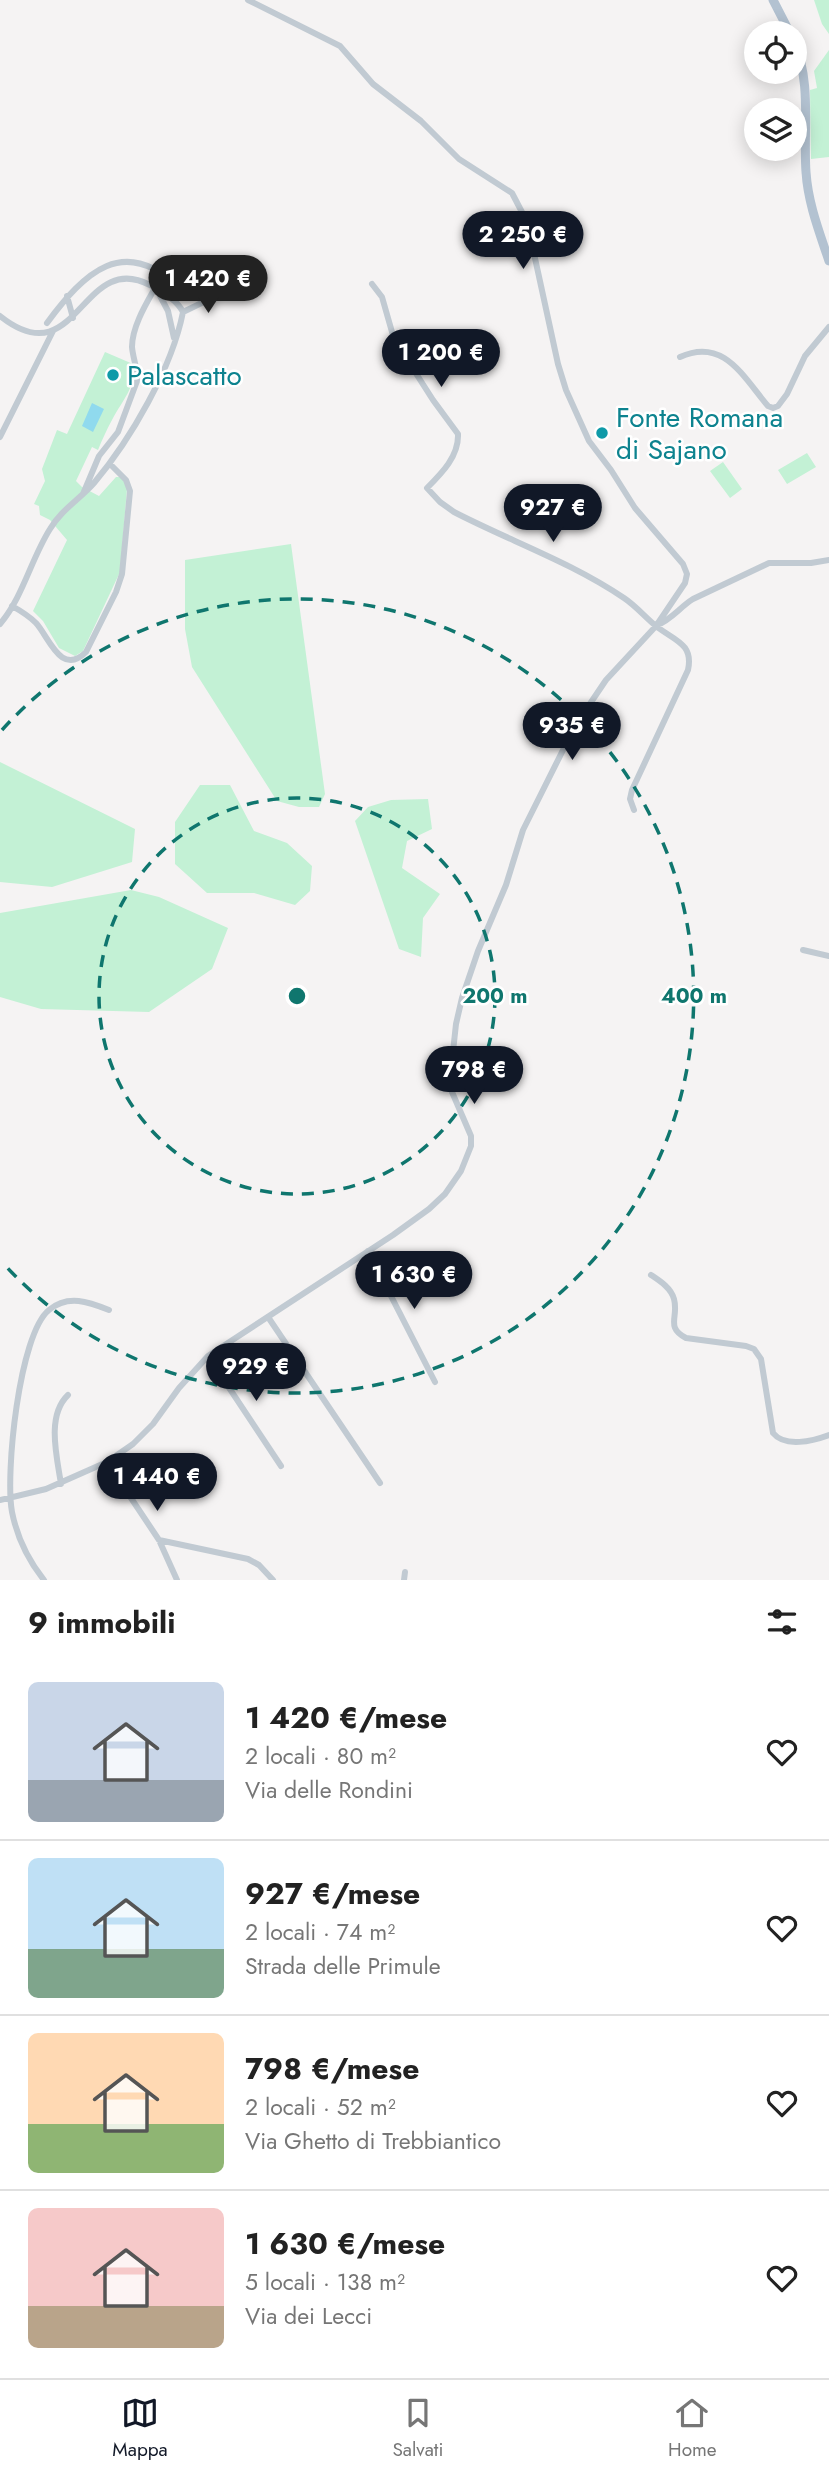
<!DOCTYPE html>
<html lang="it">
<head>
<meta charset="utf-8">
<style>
  :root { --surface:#fff; --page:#f2f2f2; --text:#222; --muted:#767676; --line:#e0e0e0; --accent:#111827 }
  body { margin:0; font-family:Jost,sans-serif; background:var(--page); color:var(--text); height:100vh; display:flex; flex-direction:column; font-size:26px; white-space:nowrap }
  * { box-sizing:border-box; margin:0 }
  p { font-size:23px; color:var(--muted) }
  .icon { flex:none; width:38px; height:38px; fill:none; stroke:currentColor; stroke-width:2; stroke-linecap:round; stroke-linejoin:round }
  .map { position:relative; height:1580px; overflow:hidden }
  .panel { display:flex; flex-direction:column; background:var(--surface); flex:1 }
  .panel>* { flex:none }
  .tools { position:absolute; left:744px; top:21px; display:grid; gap:14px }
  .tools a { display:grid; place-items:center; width:63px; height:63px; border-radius:50%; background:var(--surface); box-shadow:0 4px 18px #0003; font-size:35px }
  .price { position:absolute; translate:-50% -60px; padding:0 16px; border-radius:24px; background:var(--accent); color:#fff; font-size:23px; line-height:46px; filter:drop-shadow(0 2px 4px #0008) }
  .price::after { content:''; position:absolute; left:50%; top:42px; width:21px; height:16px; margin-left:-10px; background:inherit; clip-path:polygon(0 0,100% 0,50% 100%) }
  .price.active { background:#222; color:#fff }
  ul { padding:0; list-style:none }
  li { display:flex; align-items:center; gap:21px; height:175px; padding:0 28px }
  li+li { border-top:2px solid var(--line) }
  li span { display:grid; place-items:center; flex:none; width:196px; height:140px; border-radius:10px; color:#555 }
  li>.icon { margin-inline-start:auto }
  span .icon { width:84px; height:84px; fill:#fffc; stroke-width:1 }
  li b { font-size:30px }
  h2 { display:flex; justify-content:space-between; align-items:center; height:84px; padding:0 28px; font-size:30px }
  .tabs { display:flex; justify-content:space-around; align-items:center; height:98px; border-top:2px solid var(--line); background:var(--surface); font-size:19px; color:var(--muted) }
  .tabs a { display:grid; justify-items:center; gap:4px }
  .tabs .active { color:var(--accent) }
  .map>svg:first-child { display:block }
</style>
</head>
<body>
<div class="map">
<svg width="829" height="1580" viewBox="0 0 829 1580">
  <rect width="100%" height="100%" fill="#f5f3f3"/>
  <path fill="#c3f1d5" d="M814,0H829V34L822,24Z
    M829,50V157L811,159L810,90L817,88L814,71Z
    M105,352L133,364C138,385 121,402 112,420C107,429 102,440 98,450L92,447L76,481L82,487L99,496L116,477H122L127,489L120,572L83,651L75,656L59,648L43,621L33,611L67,540L50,520L40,515L39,506L34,504L45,481L42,469L57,430L67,434Z
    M807,453L816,467L787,484L778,470Z
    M723,462L742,489L730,498L710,471Z
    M291,544L325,794L319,807H299L277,801L192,667L185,629V560Z
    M0,762L135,829L132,862L52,887L0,882Z
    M200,785H230L254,831L287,843L312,866L310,891L295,905L254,893H207L175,864V822Z
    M428,799L432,829L407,841L402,868L440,894L423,918L421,957L399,949L355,821L368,807L391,800Z
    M131,890L159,897L228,928L212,969L149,1012L41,1009L0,997V913Z"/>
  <path fill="#90daee" d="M92,403L104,409L93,432L82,426Z"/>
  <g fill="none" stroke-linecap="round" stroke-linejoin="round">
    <path stroke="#c1cad2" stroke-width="6" d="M372,284L382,297L394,339L433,400L458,434C459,456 442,473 427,488L440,502L454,512C510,541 571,562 624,598C636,606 645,617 656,626C673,640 694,643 688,670L632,790L630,799L634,810
      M158,292L168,311L174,338
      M67,296L73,318
      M183,312L220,294
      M0,316C78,378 81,249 150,285C162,291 177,300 183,312C172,368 131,439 94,483C80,499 61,510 50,529C31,559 23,597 0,624
      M47,323C84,273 124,233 180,289
      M680,357C724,337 743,377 768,406L773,408L778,406L787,394L805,356L829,327
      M0,437L53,331
      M83,494L99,456L118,432L137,381C138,369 133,359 132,347C132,327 146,304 155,288
      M12,606C21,611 29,616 36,623C49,637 61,677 86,652L116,592L122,574L130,491L126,480L110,464
      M657,625C671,620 680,607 693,599L769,563H811L829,560
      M803,950L829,956
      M368,1251L435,1382
      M651,1275C660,1281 671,1288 674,1299C679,1317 665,1327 686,1338L746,1346L754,1349L761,1359L773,1433C785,1448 813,1441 829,1435
      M268,1317L380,1483
      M208,1356L281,1466
      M107,1462L159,1540L177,1580
      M61,1484C57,1457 46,1416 68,1395
      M0,1500L46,1489L107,1462L133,1444L153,1424L179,1388L208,1356L393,1235L429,1209L445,1194L461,1171L471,1146V1136L452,1092L450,1079L456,1024L462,998L478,951L506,885L523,830L575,726L606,680L656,626L685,583L687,574L683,564L635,508L611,470L589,441L566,390L558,364L533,249L524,216L512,193L459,159L421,121L373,84L340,46L248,0
      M159,1540L248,1559L259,1565L273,1580
      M44,1580C28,1560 17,1537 12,1512C5,1475 19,1334 49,1310C68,1294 89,1302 109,1310
      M404,1580L405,1572"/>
    <path stroke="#b3c2d1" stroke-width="9" d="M773,0L790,33
      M794,43C812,82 803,130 806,172C808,203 819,231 829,261"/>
  </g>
  <g fill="none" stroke="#0f766e" stroke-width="3.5" stroke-dasharray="12 9">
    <circle cx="297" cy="996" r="198"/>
    <path d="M2 730A397 397 0 1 1 2 1262"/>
  </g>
  <g fill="#0f9aa8" stroke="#fff" stroke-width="2.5">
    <circle cx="113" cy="375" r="7"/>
    <circle cx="602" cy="433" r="7"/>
  </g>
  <g text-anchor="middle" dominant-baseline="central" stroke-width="5" stroke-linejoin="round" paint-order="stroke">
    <g font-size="28" fill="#0d838f" stroke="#fff" text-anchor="start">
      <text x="127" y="375">Palascatto</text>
      <text x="616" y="417">Fonte Romana<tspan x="616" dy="32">di Sajano</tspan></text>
    </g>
  </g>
  <circle cx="297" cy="996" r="10" fill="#0f766e" stroke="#fff" stroke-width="3.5"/>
  <g font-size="21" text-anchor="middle" font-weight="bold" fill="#0f766e" stroke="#fff" stroke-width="5" stroke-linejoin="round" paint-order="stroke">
    <text x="495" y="1003">200 m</text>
    <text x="694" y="1003">400 m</text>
  </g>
</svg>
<div class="tools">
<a><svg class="icon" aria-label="locate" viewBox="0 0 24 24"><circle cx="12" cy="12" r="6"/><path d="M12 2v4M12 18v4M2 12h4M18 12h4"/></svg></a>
<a><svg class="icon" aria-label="layers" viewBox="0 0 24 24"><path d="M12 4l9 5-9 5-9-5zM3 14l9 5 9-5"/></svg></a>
</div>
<b class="price" style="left:523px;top:271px">2 250 €</b>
<b class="price active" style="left:208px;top:315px">1 420 €</b>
<b class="price" style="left:441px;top:389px">1 200 €</b>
<b class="price" style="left:553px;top:544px">927 €</b>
<b class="price" style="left:572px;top:762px">935 €</b>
<b class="price" style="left:474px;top:1106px">798 €</b>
<b class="price" style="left:414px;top:1311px">1 630 €</b>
<b class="price" style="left:256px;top:1403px">929 €</b>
<b class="price" style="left:157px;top:1513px">1 440 €</b>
</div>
<section class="panel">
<h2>9 immobili<svg class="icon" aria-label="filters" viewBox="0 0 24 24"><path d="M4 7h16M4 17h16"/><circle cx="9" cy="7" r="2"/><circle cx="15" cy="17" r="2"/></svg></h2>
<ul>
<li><span style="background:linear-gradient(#c9d6e8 70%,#9aa5b1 0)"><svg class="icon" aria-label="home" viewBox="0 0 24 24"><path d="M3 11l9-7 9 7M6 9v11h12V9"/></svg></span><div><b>1 420 €/mese</b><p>2 locali · 80 m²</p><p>Via delle Rondini</p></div><svg class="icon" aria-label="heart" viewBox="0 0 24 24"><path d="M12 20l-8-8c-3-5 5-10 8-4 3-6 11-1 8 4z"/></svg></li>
<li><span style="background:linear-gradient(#bfe0f5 65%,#7fa58c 0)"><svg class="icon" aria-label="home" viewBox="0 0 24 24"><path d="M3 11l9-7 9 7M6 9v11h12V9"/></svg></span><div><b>927 €/mese</b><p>2 locali · 74 m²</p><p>Strada delle Primule</p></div><svg class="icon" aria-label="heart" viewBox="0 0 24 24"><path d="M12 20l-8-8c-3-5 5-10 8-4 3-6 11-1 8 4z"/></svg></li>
<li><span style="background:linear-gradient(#ffd9b3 65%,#8fb573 0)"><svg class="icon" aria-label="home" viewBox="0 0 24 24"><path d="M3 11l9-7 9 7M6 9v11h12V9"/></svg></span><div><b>798 €/mese</b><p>2 locali · 52 m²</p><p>Via Ghetto di Trebbiantico</p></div><svg class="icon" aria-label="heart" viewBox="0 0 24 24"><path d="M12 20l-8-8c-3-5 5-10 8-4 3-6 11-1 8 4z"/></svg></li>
<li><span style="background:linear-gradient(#f6c9c9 70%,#b9a48a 0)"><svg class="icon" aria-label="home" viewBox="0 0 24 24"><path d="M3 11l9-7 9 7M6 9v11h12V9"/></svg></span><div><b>1 630 €/mese</b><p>5 locali · 138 m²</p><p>Via dei Lecci</p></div><svg class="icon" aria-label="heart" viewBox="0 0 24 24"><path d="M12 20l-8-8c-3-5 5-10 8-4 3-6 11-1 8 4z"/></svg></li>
</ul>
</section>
<nav class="tabs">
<a class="active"><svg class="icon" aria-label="map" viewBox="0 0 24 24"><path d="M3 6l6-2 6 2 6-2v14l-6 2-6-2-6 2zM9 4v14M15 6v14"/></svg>Mappa</a>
<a><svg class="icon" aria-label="saved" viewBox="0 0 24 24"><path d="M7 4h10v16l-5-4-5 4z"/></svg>Salvati</a>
<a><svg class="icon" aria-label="home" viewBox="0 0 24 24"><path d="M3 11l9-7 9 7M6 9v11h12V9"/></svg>Home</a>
</nav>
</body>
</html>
